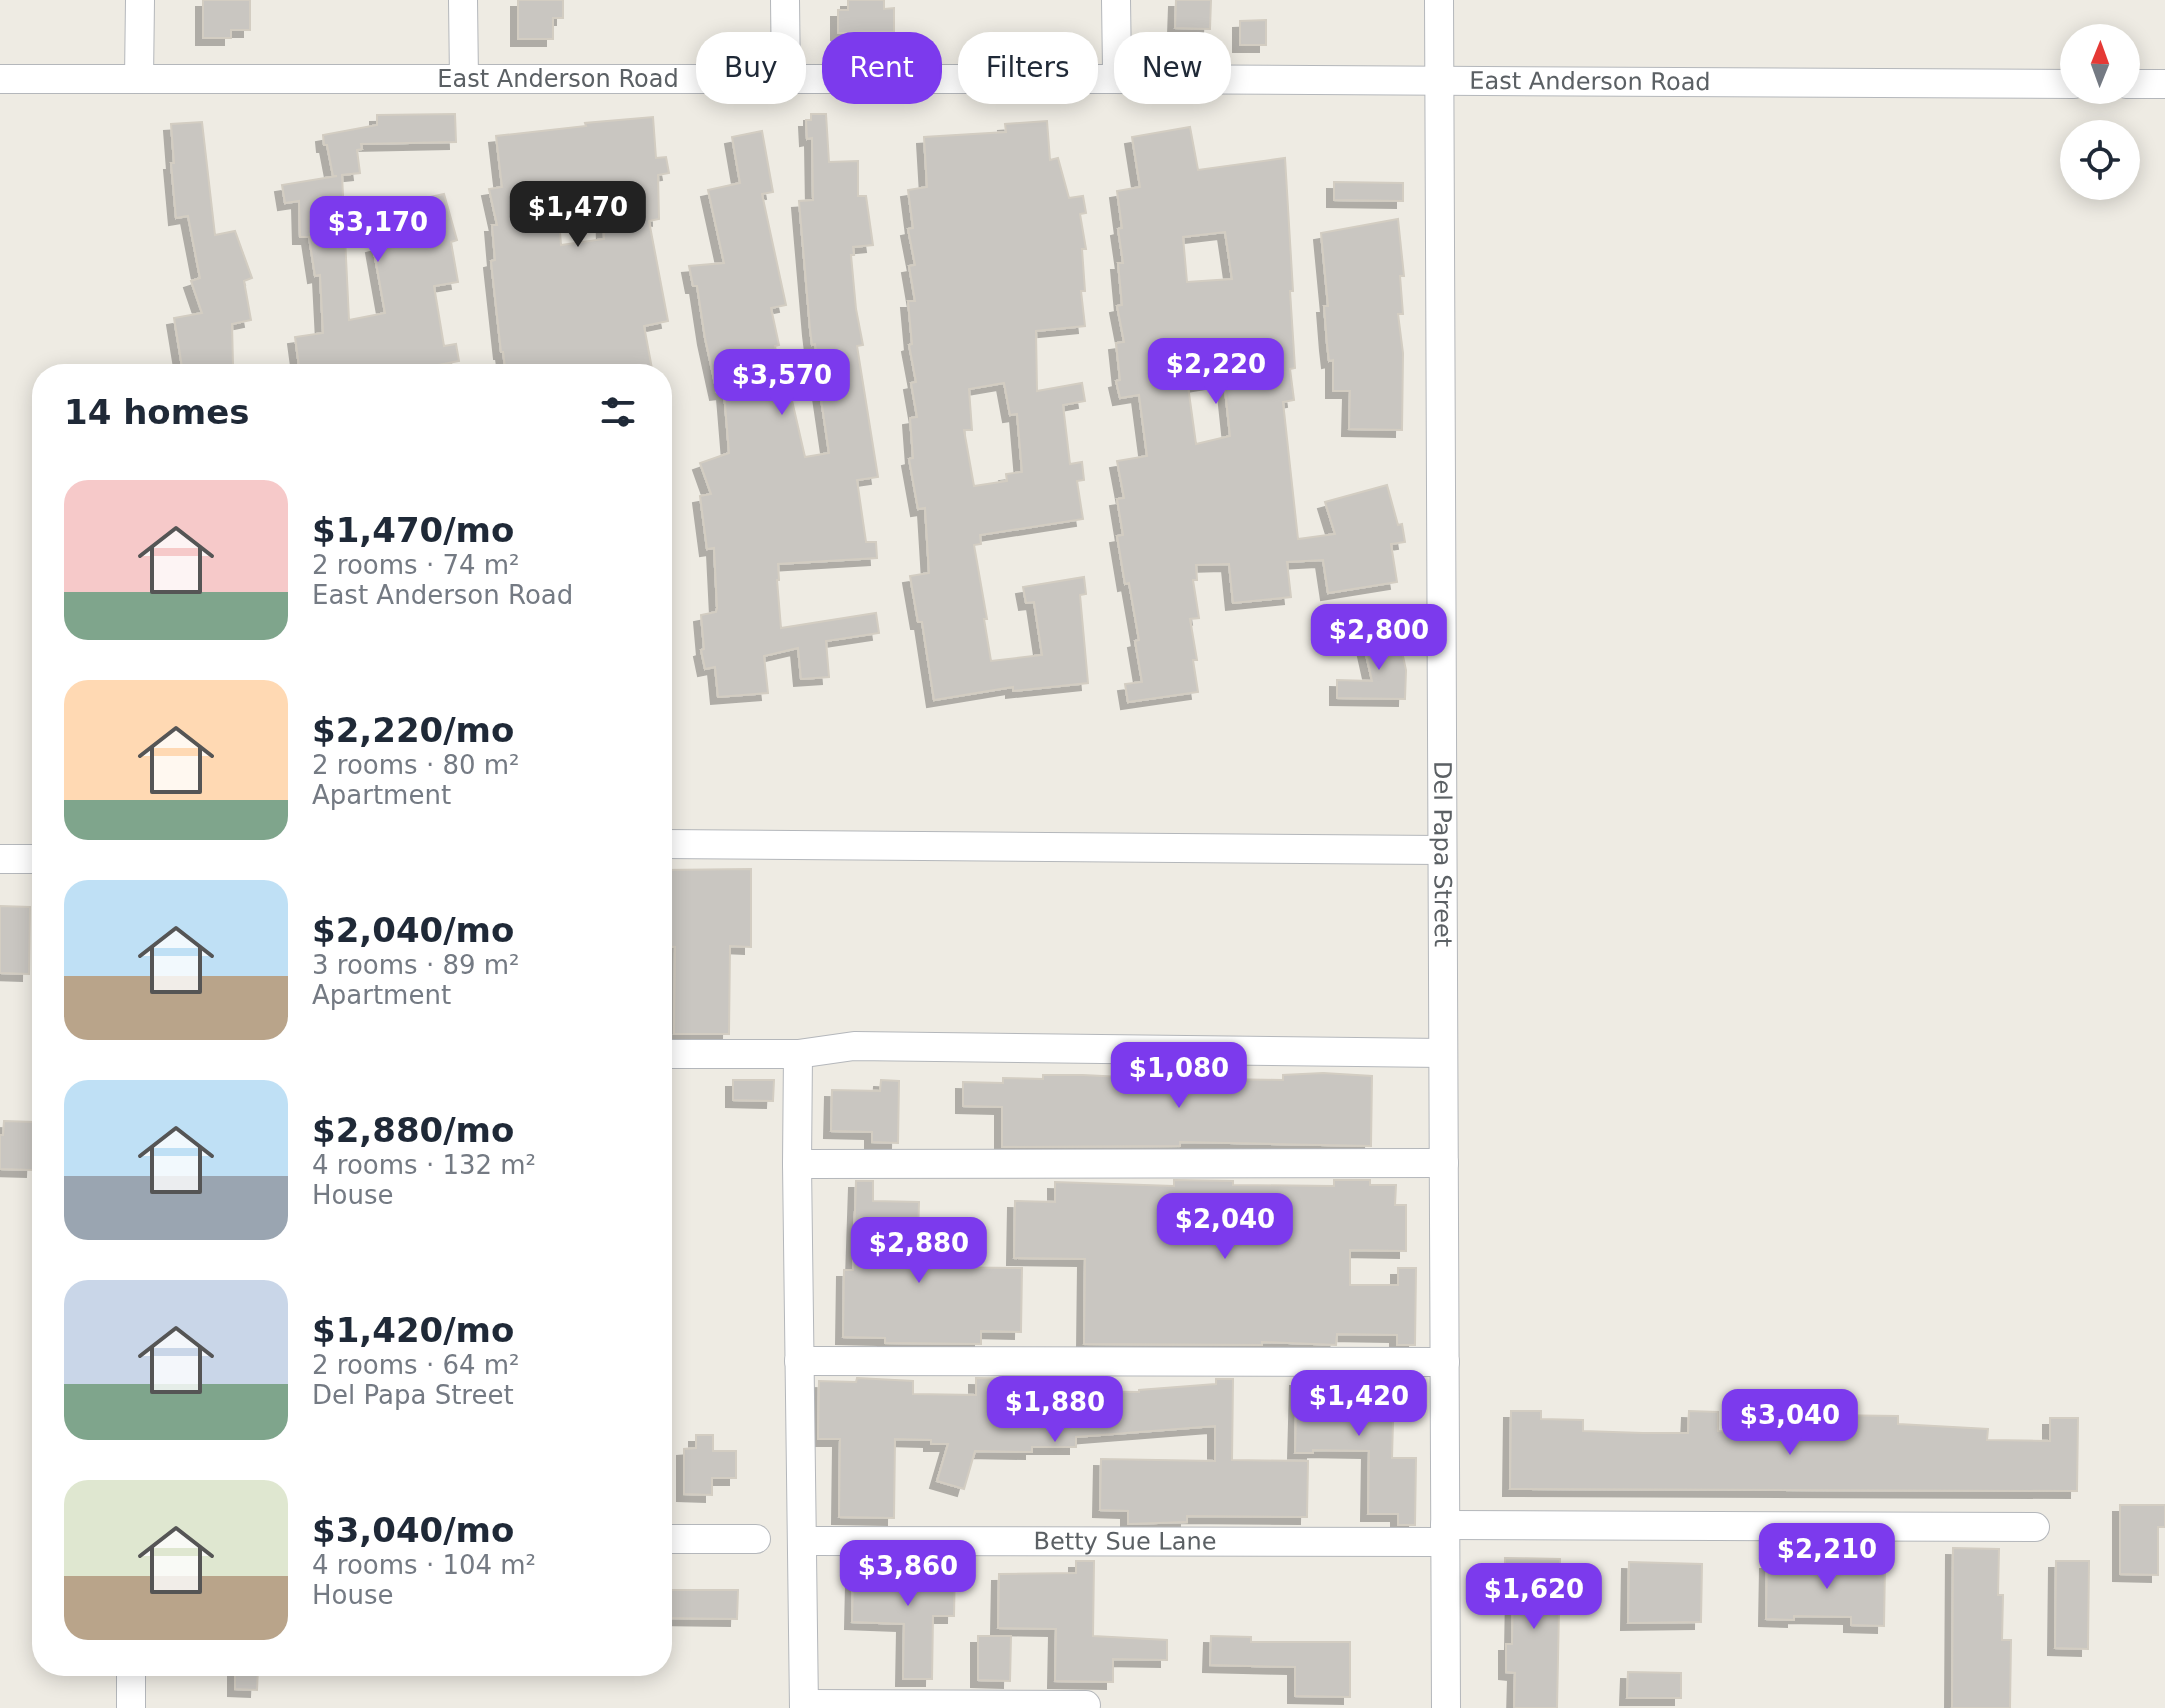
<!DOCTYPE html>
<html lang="en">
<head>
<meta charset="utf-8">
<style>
  :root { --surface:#fff; --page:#f2f2f3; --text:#1f2937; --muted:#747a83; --accent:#7c3aed }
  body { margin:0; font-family:"DejaVu Sans",sans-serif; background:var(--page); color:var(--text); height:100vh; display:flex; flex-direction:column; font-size:30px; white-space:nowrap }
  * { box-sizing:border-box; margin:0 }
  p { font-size:26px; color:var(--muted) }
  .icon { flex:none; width:44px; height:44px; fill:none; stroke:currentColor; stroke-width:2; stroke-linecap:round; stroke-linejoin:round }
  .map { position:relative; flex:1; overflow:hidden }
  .side { position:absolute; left:32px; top:364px; width:640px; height:1312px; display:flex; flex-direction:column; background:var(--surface); border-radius:32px; box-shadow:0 4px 20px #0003 }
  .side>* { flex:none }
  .banner { position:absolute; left:696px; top:32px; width:760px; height:72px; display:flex; gap:16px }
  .needle { width:52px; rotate:1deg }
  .fabs { position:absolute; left:2060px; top:24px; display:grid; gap:16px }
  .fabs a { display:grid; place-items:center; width:80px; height:80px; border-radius:50%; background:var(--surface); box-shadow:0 4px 20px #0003; font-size:40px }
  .price { position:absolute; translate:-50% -68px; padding:0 18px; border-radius:16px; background:var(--accent); color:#fff; font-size:26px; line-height:52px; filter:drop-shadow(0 2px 4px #0008) }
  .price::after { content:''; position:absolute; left:50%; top:48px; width:24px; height:18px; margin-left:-12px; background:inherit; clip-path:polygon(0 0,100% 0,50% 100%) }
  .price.current { background:#222; color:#fff }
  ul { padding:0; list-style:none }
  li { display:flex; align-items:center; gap:24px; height:200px; padding:0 32px }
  li span { display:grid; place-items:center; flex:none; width:224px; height:160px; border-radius:24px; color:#555 }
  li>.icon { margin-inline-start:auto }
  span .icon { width:96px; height:96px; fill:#fffc; stroke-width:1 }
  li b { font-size:34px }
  h2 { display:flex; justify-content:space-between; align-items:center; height:96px; padding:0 32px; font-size:34px }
  .chip { padding:0 28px; border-radius:32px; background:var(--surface); box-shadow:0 4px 20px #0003; font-size:28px; line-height:72px }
  .chip.current { background:var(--accent); color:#fff }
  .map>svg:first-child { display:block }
</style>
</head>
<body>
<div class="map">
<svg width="2165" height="1708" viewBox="0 0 2165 1708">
  <defs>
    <filter id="shadow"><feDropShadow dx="-7" dy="7" stdDeviation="0" flood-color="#0004"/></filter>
  </defs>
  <rect width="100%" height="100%" fill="#eeebe3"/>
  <path fill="#c9c6c1" stroke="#d3cdc2" stroke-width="2" fill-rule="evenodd" filter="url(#shadow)" d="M203,0H250V30H231V38H203Z
    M518,0H563V18H553V39H518Z
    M848,0H884V9L894,8V32L838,33V10H848Z
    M1176,0H1211L1210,29L1175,28Z
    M1266,20V45H1240V21Z
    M455,114L456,142L361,144L362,149L357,150L360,173L342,175L349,320L385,313L373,246L416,235L408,202L444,194L457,240L451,242L458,282L434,286L444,346L456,344L459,361L392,374H300L295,337L323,333L320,275L315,276L309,237H300L299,201L285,203L282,185L337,176H333L327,145H324L323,135L377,125V115Z
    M811,114H826L829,162L858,161V196H866L873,245L853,247L854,255H851L856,309L863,345L857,346L878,477L857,480L866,542H876L877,558L778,564L779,580H777L781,628L876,613L879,633L826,641L829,677L801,679L798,648L764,656L768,693L718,697L715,667L705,669L701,650L704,649L701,615L716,612L717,608L714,548L707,549L700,496L711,494L700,463L729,453L724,392L717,393L705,338L697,286H693L689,266L724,263L708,190L740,183L732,137L762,131L773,192L762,194L786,305L771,308L779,345L775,346L784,397L791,396L805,457L829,453L820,392L823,391L815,344L812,345L810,329L799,201L813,200L812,138L807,139L806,120H811Z
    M653,117L656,158L666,157L669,173L658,175L659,219L649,221L668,321L644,326L653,374H506L503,352H501L491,261L495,260L492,225H497L489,189L502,187L496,136L586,126L585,123ZM603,184L604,239L561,245L557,193Z
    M1047,121L1050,160L1058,158L1069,198L1083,196L1086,213L1080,214L1086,249H1082L1085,291H1081L1085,326L1036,331L1037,391L1082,383L1085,401L1063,405L1070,464L1082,462L1084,480L1077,481L1083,519L980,535L981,544L974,545L987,619H984L991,661L1042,655L1034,602L1026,603L1023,587L1084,577L1086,594L1080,595L1088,683L1013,691V687L934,700L922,622H918L910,576L929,573L925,508L918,509L909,459L913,458L910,418L917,417L911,383L916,382L909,345L912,344L908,301H915L909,266L915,265L908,229L913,228L908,190L927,187L924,137L1006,132L1005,124ZM1004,383L1010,415L1017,414L1022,472L1006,474L1007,481L974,486L964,430H972L969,389Z
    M202,122L215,235L235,231L252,278L244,281L251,320L232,324L233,365L182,367L174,318L202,313L191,281L200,278L188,216L176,218L171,163H174L171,124Z
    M1190,127L1198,170L1285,158L1293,291H1290L1295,368L1290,369L1294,400L1283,402L1298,539L1335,534L1325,502L1387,485L1398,525L1402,524L1405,542L1391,544L1397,582L1328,593L1323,560L1287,562L1291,597L1233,603L1229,564L1196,565L1197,580H1193L1199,618L1190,619L1197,660H1193L1198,692L1128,702L1125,684L1142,682L1135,641L1139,640L1129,583L1125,584L1117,536L1123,535L1117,499L1124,498L1117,461L1147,456L1139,395L1120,398L1116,381L1120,380L1116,343L1124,342L1117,306L1122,305L1118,263H1123L1118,229L1122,228L1117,191L1140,187L1132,137ZM1225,232L1232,279L1187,282L1183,237ZM1224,380L1230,436L1196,444L1188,386Z
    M1334,182L1403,183V201L1334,200Z
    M1398,219L1404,276H1400L1403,314H1398L1403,353L1402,430L1349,429L1350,391H1333V360L1329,361L1327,344L1324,306H1328L1321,233Z
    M1398,633L1406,670L1405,699L1337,698V680L1372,681L1363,641Z
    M751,869V947L730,946L729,1034H674L675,947L662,946V870Z
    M0,906L30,907L29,974L0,973Z
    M1323,1073L1372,1076L1371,1146L1180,1142V1146L1002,1147V1107L963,1106V1082L1003,1083V1078L1043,1079V1075H1083L1162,1079V1074L1220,1076V1079L1283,1080V1075Z
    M733,1080H774L773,1101L733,1100Z
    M881,1080L899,1081L898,1143L872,1142V1132L831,1131L832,1090L880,1091Z
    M4,1121L35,1122L33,1170L0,1169V1135H3Z
    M1174,1180L1233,1181V1185L1334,1186V1180H1370V1185H1396L1395,1205H1406V1251L1350,1250V1285H1398V1268H1416L1415,1345H1397V1335L1337,1334L1336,1345L1262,1342V1345L1084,1344L1085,1259L1014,1258L1015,1201L1055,1202V1182L1174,1186Z
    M856,1181H873V1201L919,1202L917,1267L1022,1268L1021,1332L981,1331V1344L885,1343V1338L843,1337L844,1270H853Z
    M857,1378L913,1381V1394L976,1395V1378L1075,1380V1391L1139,1392V1390L1216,1384V1379H1233L1232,1460L1308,1461L1307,1517L1187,1516V1522L1128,1524V1511L1100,1510L1101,1459L1215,1461V1426L1076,1437V1447H1032V1452L975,1451L964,1489L937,1481L948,1444H931V1440L895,1439L894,1518L839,1517L840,1439H818L819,1381L856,1382Z
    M1297,1379H1315L1314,1383L1394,1384L1392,1458H1416L1415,1525H1398V1514H1368L1369,1451L1313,1450V1453H1295Z
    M1511,1411H1541V1419L1583,1420V1431L1643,1433H1688L1689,1411L1718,1412V1431L1778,1432V1427L1824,1428V1415L1898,1416V1424L1988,1429L1987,1440L2050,1441V1418H2078L2077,1491L1510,1489Z
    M696,1435H713V1451H736V1478H712V1495L684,1494V1449L696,1448Z
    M2120,1505H2165V1527H2158V1575L2120,1574Z
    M1953,1548L1999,1549L1998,1595H2003L2002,1640H2011L2010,1708H1952Z
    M1505,1558L1560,1559L1557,1708H1514L1515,1673L1506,1672V1644H1512L1513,1589H1505Z
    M1076,1561H1094L1093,1636L1167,1640V1660L1113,1659V1682L1055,1681L1056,1629L998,1628L999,1574L1076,1573Z
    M2056,1561H2089L2088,1649L2055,1648Z
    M1629,1562L1702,1564L1701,1622L1628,1623Z
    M1767,1562L1885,1564L1884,1626L1851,1625V1617L1794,1616V1620L1766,1619Z
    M891,1564L955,1565L954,1616H933L932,1679H903L904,1624L852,1622L853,1578H891Z
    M662,1590H738L737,1619L662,1618Z
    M978,1636H1011L1010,1681L978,1680Z
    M1211,1636L1251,1637V1642H1350V1697L1295,1696V1667L1210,1665Z
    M235,1668L258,1669L257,1690L235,1689Z
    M1628,1672L1681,1673V1698H1627Z"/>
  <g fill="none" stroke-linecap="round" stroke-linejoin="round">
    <g stroke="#b4b7bb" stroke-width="30">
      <g id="minor">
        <path d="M463,0L464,79"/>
        <path d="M785,0L786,80"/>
        <path id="s1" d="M1439,0L1446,1708"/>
        <path id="s2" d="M0,79H1111L2074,84"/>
        <path d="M139,79L140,0"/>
        <path d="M1111,79L1117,69L1116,0"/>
        <path d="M2126,84H2165"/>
        <path d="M662,844L1441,850"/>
        <path d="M0,859H42"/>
        <path d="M662,1054H798L854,1046L1443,1053"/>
        <path d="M798,1054L797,1164L804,1708"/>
        <path d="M797,1164L1444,1163"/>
        <path d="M799,1361L1445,1362"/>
        <path d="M1445,1525L2035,1527"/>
        <path d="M662,1539H756"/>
        <path id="s3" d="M803,1541L1445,1542"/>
        <path d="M804,1704L1086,1705"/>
        <path d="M131,1708V1666"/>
      </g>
    </g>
    <use href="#minor" stroke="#fff" stroke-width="28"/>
  </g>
  <g text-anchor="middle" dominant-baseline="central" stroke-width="8" stroke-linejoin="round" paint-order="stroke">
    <g font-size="24" fill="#5b6064" stroke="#fff">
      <text stroke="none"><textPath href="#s2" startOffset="558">East Anderson Road</textPath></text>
      <text stroke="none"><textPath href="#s2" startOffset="1590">East Anderson Road</textPath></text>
      <text stroke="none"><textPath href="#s1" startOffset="854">Del Papa Street</textPath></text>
      <text stroke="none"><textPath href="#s3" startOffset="322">Betty Sue Lane</textPath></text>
    </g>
  </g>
</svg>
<div class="fabs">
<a><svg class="needle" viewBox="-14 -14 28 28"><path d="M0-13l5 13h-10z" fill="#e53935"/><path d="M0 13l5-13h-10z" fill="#747a83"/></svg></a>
<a><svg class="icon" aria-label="locate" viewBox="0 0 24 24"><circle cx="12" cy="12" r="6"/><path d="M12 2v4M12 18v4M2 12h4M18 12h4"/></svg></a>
</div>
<b class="price current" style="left:578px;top:249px">$1,470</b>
<b class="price" style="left:378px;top:264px">$3,170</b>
<b class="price" style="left:1216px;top:406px">$2,220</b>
<b class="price" style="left:782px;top:417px">$3,570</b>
<b class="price" style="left:1379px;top:672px">$2,800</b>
<b class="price" style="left:1179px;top:1110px">$1,080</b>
<b class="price" style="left:1225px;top:1261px">$2,040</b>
<b class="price" style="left:919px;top:1285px">$2,880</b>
<b class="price" style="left:1359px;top:1438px">$1,420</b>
<b class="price" style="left:1055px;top:1444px">$1,880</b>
<b class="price" style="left:1790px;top:1457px">$3,040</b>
<b class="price" style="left:1827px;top:1591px">$2,210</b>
<b class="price" style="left:908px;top:1608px">$3,860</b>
<b class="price" style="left:1534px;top:1631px">$1,620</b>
<div class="banner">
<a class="chip">Buy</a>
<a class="chip current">Rent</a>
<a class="chip">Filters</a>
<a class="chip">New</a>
</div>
<section class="side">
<h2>14 homes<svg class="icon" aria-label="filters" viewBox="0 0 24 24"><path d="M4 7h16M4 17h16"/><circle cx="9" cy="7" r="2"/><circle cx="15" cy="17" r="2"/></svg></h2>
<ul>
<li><span style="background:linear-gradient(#f6c9c9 70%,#7fa58c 0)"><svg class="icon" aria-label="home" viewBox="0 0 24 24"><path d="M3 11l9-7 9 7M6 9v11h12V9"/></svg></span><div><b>$1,470/mo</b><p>2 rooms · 74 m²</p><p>East Anderson Road</p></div></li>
<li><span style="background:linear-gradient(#ffd9b3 75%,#7fa58c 0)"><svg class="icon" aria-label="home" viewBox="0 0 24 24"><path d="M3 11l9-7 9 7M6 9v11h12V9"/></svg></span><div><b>$2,220/mo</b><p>2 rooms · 80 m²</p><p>Apartment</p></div></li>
<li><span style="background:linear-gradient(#bfe0f5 60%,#b9a48a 0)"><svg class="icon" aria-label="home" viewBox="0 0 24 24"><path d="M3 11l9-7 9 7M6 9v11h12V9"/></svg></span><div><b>$2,040/mo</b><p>3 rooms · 89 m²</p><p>Apartment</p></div></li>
<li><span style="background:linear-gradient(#bfe0f5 60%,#9aa5b1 0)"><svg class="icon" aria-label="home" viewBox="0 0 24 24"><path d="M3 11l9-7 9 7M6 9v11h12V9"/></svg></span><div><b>$2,880/mo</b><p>4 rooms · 132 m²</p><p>House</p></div></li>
<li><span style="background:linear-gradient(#c9d6e8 65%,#7fa58c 0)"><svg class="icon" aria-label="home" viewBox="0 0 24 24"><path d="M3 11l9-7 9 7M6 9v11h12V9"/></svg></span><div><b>$1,420/mo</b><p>2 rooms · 64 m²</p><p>Del Papa Street</p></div></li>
<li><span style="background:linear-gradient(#dfe7d0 60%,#b9a48a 0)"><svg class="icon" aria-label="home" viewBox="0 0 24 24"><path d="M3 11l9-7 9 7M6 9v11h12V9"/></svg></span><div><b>$3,040/mo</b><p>4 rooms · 104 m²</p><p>House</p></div></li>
</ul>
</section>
</div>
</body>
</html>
